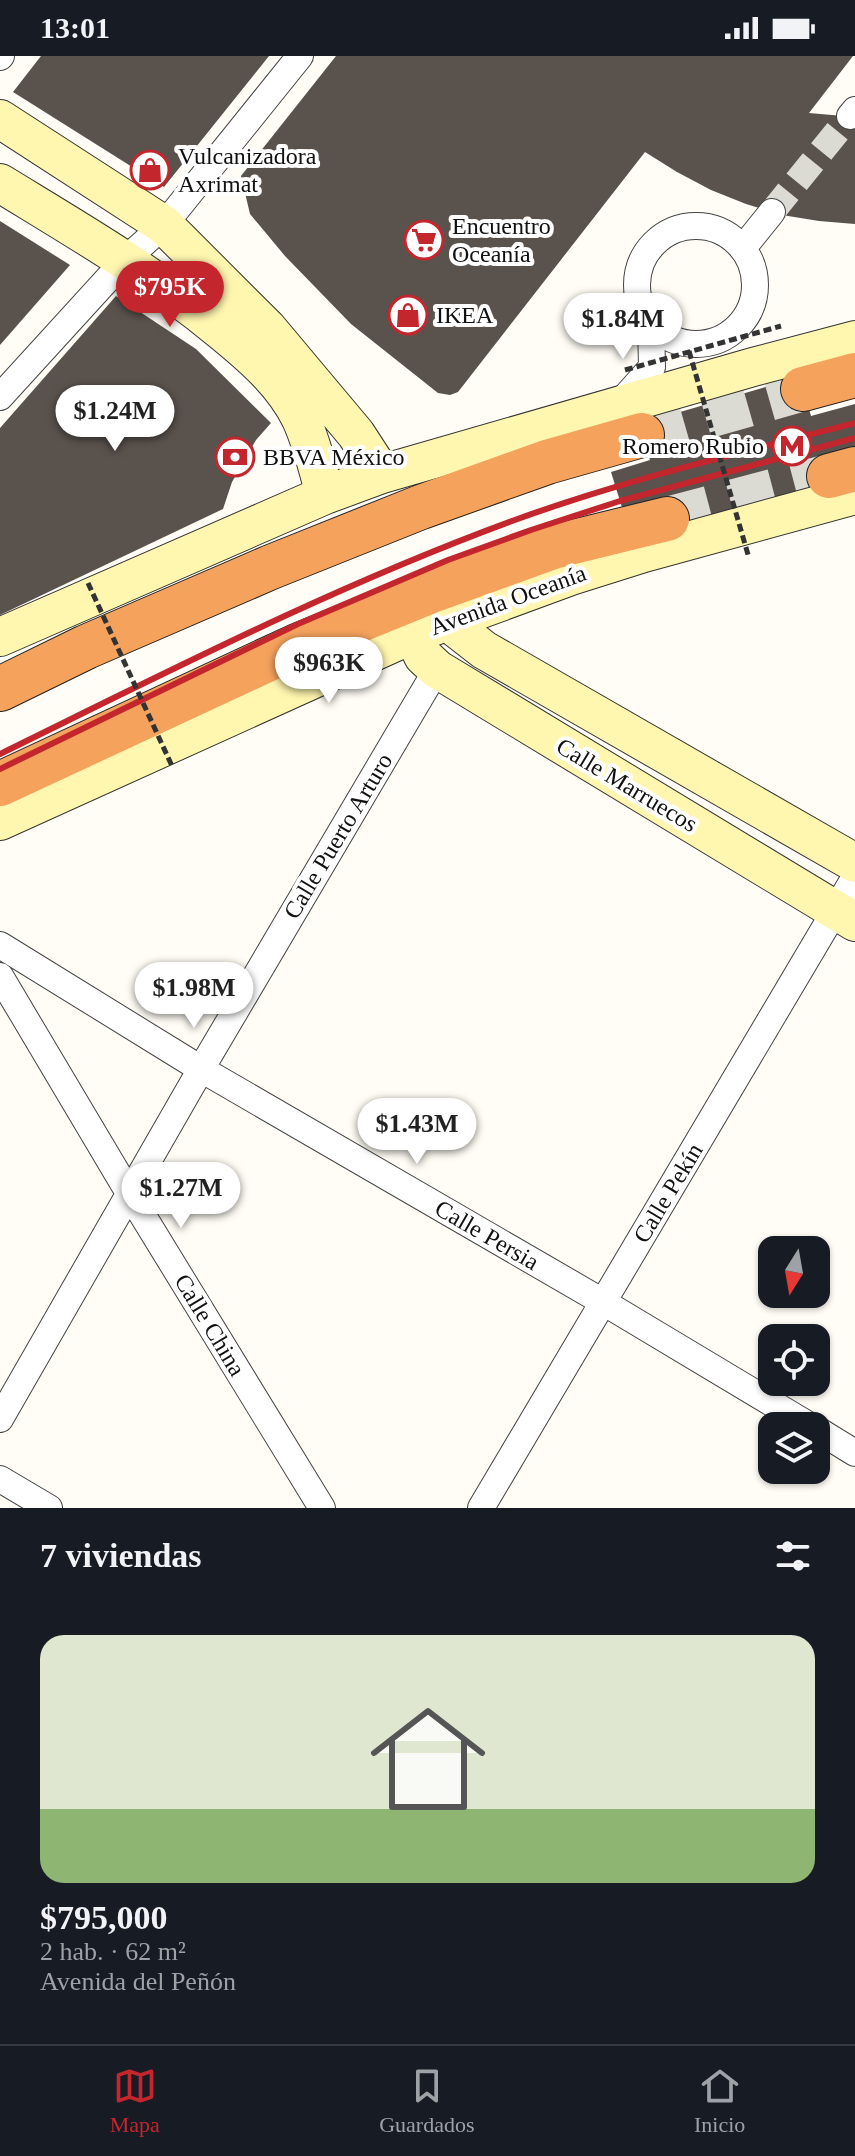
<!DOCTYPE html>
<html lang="es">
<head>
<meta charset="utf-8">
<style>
  :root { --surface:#171b24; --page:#242831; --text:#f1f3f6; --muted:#9ea1a6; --line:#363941; --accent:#c4262e }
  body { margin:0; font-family:"Times New Roman",serif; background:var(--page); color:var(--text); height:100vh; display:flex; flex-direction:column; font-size:30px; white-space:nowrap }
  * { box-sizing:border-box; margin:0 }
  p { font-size:26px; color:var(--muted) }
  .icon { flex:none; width:44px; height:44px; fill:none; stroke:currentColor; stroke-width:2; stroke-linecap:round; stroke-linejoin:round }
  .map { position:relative; height:1452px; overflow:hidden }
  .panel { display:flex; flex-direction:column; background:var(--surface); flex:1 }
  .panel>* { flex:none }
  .needle { width:52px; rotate:191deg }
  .buttons { position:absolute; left:758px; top:1180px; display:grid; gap:16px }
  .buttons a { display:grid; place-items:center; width:72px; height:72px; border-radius:16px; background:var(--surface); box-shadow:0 2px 6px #0004; font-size:40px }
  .price { position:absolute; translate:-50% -68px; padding:0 18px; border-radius:28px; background:#fff; color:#222; font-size:26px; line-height:52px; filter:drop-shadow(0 2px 4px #0008) }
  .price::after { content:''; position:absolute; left:50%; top:48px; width:24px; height:18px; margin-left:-12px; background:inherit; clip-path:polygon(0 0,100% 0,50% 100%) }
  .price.current { background:var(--accent); color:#fff }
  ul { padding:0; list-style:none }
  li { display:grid; align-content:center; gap:16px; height:424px; padding:0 40px }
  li+li { border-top:2px solid var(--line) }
  li span { display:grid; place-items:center; height:248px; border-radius:24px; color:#555 }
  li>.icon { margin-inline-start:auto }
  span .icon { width:144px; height:144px; fill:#fffc; stroke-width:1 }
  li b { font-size:34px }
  h2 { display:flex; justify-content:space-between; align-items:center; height:96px; padding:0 40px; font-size:34px }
  .status { display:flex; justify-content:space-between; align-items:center; height:56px; padding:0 40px; background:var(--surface); direction:ltr }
  .status svg { height:22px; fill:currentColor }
  .tabs { display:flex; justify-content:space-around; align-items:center; height:112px; border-top:2px solid var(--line); background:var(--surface); font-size:22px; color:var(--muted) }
  .tabs a { display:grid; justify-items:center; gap:4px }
  .tabs .current { color:var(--accent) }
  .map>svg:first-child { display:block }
</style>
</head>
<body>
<div class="status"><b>13:01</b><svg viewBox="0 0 49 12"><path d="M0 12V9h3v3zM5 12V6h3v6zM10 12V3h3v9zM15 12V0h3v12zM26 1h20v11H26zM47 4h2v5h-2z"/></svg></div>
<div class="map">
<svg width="855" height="1452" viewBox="0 0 855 1452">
  <rect width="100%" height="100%" fill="#fffdf5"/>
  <path fill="#5a524d" d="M41,0H269L164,131L13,36Z
    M336,0H853L809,57L855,61V168L819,165L782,159L746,148L711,134L677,116L645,96L458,336L450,339L438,337L351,268L285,200L250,158L241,120Z
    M0,165L70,209L0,289Z
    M116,240L196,293L271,367L256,384L232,426L223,453L0,559V372Z
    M800,321L811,360L855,348V399L835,439L673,482L625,461L611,416L650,404L639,368Z"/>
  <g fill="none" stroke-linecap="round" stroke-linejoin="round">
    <path stroke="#dbdad3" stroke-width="26" stroke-dasharray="26 13" stroke-linecap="butt" d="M772,156L850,60"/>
    <path stroke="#dbdad3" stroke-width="44" stroke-dasharray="44 22" stroke-linecap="butt" d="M642,379L803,333
      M667,463L829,420"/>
    <g stroke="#444" stroke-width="28">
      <path id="street" d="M0,1L1,0
        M850,60L855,54
        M637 229a59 59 0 1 1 118 0a59 59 0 1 1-118 0Z
        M743,192L772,156
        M0,341L125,204L164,169L300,0
        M619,348L652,311L651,268
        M0,889L201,1013L603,1246L810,1370
        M0,920L129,1137L322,1452
        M0,1363L201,1013L437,613
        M816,1373L855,1397
        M0,1423L49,1452
        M481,1452L855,821"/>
    </g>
    <g stroke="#333" stroke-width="40">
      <path id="secondary" d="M0,63L164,169L268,273L356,378L382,418
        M0,127C75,173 151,217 219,273C250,298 283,326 301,363C312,387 318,413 325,439
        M440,548L448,566L484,594L855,807
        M413,578L423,600L437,613L855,866
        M0,581L325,439L382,418L753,311L855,284
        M0,765L413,578L571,520L644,497L855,439"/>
    </g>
    <g stroke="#222" stroke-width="46">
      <path id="highway" d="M803,333L855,319
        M829,420L855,413
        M0,633L86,591L271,511L421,451L547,406L642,379
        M0,728L297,590L434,534L553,491L667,463"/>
    </g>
    <use href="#street" stroke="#fff" stroke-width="26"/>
    <use href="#secondary" stroke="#fff6b0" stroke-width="38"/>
    <use href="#highway" stroke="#f5a25d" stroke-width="44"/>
    <path stroke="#c4262e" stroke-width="6" d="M0,698C169,615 335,530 512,465C624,424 740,397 855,367
      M0,713L298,568L448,504L531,474L620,445L855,382"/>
    <path stroke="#333" stroke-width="5" stroke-dasharray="8 4" stroke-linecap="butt" d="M689,295L749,502
      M625,314L781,270
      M88,527L172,710"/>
  </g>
  <defs>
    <g id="shop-ring" transform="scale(2)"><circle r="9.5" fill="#fff" stroke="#c4262e" stroke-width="1.5"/><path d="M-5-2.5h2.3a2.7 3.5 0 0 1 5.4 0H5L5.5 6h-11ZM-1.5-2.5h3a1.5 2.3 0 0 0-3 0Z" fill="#c4262e"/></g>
    <g id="supermarket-ring" transform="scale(2)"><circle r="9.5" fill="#fff" stroke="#c4262e" stroke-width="1.5"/><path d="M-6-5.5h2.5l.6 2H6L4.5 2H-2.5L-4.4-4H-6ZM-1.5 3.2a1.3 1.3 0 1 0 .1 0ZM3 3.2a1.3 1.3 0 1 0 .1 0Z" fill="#c4262e"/></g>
    <g id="metro-ring" transform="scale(2)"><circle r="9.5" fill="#fff" stroke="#c4262e" stroke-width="1.5"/><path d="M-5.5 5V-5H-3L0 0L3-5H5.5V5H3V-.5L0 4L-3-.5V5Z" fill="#c4262e"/></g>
    <g id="bank-ring" transform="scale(2)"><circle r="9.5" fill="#fff" stroke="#c4262e" stroke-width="1.5"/><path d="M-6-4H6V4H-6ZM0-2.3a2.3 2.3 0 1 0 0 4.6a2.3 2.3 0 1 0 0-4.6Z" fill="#c4262e"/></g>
  </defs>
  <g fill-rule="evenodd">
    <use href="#shop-ring" x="150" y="114"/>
    <use href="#supermarket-ring" x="424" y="184"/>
    <use href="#shop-ring" x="408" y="259"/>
    <use href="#metro-ring" x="792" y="390"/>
    <use href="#bank-ring" x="235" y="401"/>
  </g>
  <g text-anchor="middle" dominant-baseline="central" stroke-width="8" stroke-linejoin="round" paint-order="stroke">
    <g font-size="24" fill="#111" stroke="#fff" text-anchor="start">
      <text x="178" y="100">Vulcanizadora<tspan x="178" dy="28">Axrimat</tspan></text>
      <text x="452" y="170">Encuentro<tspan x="452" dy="28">Oceanía</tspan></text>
      <text x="436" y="259">IKEA</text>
      <text x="764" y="390" text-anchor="end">Romero Rubio</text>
      <text x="263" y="401">BBVA México</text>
    </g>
    <g font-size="24" fill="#111" stroke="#fff">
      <text transform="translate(508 544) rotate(-20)">Avenida Oceanía</text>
      <text transform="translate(627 729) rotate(31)">Calle Marruecos</text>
      <text transform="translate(338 780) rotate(-59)">Calle Puerto Arturo</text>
      <text transform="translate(668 1137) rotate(-59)">Calle Pekín</text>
      <text transform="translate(487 1179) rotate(30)">Calle Persia</text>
      <text transform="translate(210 1269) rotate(59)">Calle China</text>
    </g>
  </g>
</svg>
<div class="buttons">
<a><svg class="needle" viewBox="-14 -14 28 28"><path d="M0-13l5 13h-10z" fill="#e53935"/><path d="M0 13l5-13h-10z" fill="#9ea1a6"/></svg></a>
<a><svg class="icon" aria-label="locate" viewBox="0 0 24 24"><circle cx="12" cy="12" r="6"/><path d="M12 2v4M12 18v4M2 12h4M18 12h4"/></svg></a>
<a><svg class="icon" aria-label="layers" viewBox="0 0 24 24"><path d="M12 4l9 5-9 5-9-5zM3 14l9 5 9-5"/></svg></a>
</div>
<b class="price current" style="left:170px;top:273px">$795K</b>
<b class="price" style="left:623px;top:305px">$1.84M</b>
<b class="price" style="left:115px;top:397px">$1.24M</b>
<b class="price" style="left:329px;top:649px">$963K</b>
<b class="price" style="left:194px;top:974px">$1.98M</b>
<b class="price" style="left:417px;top:1110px">$1.43M</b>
<b class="price" style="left:181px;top:1174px">$1.27M</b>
</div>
<section class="panel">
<h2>7 viviendas<svg class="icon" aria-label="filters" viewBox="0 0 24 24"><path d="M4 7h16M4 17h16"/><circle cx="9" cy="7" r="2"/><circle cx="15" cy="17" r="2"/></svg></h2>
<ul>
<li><span style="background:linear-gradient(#dfe7d0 70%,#8fb573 0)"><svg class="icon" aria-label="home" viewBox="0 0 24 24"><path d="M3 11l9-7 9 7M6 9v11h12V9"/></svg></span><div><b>$795,000</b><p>2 hab. · 62 m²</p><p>Avenida del Peñón</p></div></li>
</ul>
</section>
<nav class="tabs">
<a class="current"><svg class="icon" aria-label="map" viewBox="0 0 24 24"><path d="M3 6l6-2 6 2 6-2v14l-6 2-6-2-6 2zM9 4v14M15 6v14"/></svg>Mapa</a>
<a><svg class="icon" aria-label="saved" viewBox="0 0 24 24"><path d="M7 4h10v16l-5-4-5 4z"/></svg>Guardados</a>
<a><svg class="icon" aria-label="home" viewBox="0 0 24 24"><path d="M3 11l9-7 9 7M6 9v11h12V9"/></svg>Inicio</a>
</nav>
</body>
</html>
